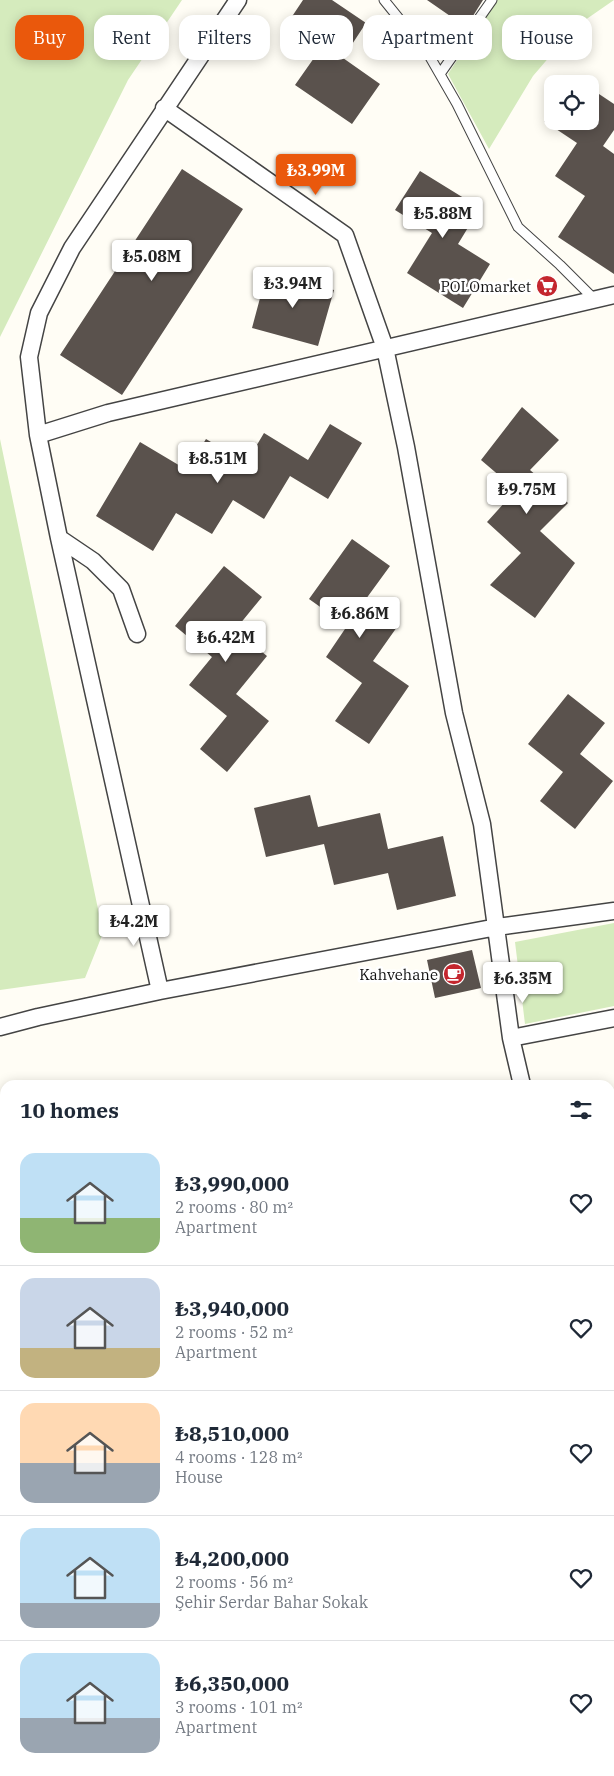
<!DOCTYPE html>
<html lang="en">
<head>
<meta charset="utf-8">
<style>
  :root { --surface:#fff; --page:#f2f2f3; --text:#1f2937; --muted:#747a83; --line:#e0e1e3; --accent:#ea580c }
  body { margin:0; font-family:"IBM Plex Serif",serif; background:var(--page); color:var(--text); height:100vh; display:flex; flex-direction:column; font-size:19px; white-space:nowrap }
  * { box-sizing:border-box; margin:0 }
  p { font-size:16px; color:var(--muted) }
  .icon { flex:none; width:28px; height:28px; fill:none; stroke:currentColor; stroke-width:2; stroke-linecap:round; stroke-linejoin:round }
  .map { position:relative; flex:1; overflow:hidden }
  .panel { position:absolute; left:0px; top:1080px; width:615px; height:696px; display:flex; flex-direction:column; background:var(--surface); border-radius:15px 15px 0 0; box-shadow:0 2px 12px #0003 }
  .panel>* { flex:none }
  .banner { position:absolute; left:15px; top:15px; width:585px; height:45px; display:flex; gap:10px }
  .tools { position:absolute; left:544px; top:75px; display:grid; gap:10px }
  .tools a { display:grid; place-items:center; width:55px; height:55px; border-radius:10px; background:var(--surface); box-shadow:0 2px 12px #0003; font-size:25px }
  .price { position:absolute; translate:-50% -42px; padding:0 11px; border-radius:5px; background:#fff; color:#222; font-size:16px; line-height:32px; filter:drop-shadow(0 1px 2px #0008) }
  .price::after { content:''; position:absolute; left:50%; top:30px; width:15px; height:11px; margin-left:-8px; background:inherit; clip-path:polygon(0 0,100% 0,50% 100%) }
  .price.on { background:var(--accent); color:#fff }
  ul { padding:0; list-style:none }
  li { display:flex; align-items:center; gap:15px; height:125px; padding:0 20px }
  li+li { border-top:1px solid var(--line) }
  li span { display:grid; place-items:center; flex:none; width:140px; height:100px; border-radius:15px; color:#555 }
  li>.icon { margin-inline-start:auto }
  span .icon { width:60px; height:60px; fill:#fffc; stroke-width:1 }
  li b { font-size:21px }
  h2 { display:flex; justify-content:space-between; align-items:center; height:60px; padding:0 20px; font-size:21px }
  .chip { padding:0 18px; border-radius:15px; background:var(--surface); box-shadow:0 2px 12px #0003; font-size:18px; line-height:45px }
  .chip.on { background:var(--accent); color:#fff }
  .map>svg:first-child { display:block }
</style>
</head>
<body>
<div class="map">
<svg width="614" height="1776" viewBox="0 0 614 1776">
  <rect width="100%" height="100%" fill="#fffdf5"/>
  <path fill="#d5ebbd" d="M0,0H182L128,80L0,337Z
    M497,0H614L575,27L533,76L489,149L448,74Z
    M0,439L103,933L85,978L0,990Z
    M614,923V1006L525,1024L515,942Z"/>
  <path fill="#5a524d" d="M303,0H332L366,23L343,58L380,84L352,124L295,85L321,48L287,24Z
    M427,0H483L466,27Z
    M590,88L614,104V130L603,146L614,154V274L558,237L585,196L555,176L577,143L544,121H590Z
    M182,169L243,209L122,395L60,355Z
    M420,171L480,208L458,244L490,264L463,308L407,273L432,233L395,210Z
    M267,272L334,290L318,346L252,328Z
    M522,407L559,440L530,470L568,503L540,531L575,563L535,618L490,585L521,553L487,522L516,490L481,460Z
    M330,424L362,443L328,499L290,476L264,519L233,500L212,534L176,513L153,551L96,516L140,442L187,470L206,439L246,463L264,433L308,460Z
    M352,539L390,566L363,603L397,627L373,661L409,686L369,744L335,721L362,683L326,657L347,626L309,599Z
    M224,566L262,597L235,630L267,656L236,694L269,721L227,772L200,749L227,716L189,685L212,657L175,626Z
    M568,694L605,723L580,754L613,781L575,829L540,801L563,772L528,744Z
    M310,795L318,827L380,813L388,849L443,836L456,896L397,910L388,873L334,885L324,844L266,857L254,808Z
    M472,950L481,988L435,998L427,960Z"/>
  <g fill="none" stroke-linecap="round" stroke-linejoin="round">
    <g stroke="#444" stroke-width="11">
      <path id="service" d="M384,0L430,57L457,104L518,227L560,265L594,299
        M440,74L492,0
        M0,1332H5"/>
    </g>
    <g stroke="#444" stroke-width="19">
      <path id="minor" d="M164,108L345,235L385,348L406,447L454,713L482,824L511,1038L522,1085
        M38,435L108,413L614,295
        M59,538L160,991L497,927L614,911
        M137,634L121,589L93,561L59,538L38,435L29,357L39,313L72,248L238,0
        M0,1027L38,1017L160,991
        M511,1038L614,1018
        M610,1122L614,1123
        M610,1396L614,1400"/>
    </g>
    <g stroke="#222" stroke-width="29">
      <path id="primary" d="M0,1620L5,1621
        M0,1654L5,1655
        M485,1771L490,1776
        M525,1771L529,1776"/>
    </g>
    <use href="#service" stroke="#fff" stroke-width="9"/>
    <use href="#minor" stroke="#fff" stroke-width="16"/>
    <use href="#primary" stroke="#f9d66b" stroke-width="26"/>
  </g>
  <defs>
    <g id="supermarket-disc" transform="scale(1.125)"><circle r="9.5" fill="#c4262e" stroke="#fff"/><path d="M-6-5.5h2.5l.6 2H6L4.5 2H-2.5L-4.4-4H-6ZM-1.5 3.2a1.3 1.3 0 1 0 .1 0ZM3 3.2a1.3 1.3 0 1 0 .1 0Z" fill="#fff"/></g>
    <g id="cafe-disc" transform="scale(1.125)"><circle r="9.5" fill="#c4262e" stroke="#fff"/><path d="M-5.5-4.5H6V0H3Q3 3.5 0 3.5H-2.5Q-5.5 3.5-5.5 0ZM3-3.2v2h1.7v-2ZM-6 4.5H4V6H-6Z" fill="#fff"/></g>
  </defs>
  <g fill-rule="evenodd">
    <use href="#supermarket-disc" x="547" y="286"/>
    <use href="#cafe-disc" x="454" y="974"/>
  </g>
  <g text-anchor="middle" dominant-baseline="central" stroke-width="5" stroke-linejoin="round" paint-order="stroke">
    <g font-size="15" fill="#111" stroke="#fff" text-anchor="end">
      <text x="531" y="286">POLOmarket</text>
      <text x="438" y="974">Kahvehane</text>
    </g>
  </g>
</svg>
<div class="tools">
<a><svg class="icon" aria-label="locate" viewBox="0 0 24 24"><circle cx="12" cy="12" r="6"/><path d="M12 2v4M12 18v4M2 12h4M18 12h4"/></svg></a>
</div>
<b class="price on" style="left:316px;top:196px">₺3.99M</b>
<b class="price" style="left:443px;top:239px">₺5.88M</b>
<b class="price" style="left:152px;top:282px">₺5.08M</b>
<b class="price" style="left:293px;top:309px">₺3.94M</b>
<b class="price" style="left:218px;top:484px">₺8.51M</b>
<b class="price" style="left:527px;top:515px">₺9.75M</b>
<b class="price" style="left:360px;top:639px">₺6.86M</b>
<b class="price" style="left:226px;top:663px">₺6.42M</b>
<b class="price" style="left:134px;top:947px">₺4.2M</b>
<b class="price" style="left:523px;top:1004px">₺6.35M</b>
<div class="banner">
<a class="chip on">Buy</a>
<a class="chip">Rent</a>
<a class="chip">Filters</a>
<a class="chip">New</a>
<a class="chip">Apartment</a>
<a class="chip">House</a>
</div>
<section class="panel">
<h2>10 homes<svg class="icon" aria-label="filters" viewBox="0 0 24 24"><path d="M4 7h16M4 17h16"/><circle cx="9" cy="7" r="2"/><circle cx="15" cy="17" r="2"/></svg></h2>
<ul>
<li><span style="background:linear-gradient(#bfe0f5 65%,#8fb573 0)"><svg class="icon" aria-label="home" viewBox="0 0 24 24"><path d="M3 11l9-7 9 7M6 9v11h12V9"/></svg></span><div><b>₺3,990,000</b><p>2 rooms · 80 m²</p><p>Apartment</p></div><svg class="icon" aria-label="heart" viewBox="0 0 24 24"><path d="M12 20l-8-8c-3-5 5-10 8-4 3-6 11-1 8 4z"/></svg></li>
<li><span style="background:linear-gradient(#c9d6e8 70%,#c2b280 0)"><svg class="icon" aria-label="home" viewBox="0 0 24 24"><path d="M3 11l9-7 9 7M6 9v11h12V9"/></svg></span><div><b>₺3,940,000</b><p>2 rooms · 52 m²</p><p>Apartment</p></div><svg class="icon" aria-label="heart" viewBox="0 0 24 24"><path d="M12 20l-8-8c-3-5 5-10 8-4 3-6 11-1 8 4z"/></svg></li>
<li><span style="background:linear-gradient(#ffd9b3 60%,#9aa5b1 0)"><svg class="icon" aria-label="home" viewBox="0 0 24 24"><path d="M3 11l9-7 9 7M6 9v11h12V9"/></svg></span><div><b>₺8,510,000</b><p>4 rooms · 128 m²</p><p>House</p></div><svg class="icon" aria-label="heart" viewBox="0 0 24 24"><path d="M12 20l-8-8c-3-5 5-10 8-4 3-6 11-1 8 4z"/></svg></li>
<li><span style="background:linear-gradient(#bfe0f5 75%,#9aa5b1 0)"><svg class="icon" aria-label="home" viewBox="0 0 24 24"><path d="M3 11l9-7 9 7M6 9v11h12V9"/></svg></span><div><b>₺4,200,000</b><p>2 rooms · 56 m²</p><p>Şehir Serdar Bahar Sokak</p></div><svg class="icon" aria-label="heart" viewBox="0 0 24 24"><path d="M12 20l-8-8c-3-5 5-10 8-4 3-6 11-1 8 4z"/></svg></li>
<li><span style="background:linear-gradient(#bfe0f5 65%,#9aa5b1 0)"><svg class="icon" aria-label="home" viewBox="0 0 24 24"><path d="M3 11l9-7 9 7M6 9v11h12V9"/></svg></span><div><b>₺6,350,000</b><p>3 rooms · 101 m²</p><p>Apartment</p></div><svg class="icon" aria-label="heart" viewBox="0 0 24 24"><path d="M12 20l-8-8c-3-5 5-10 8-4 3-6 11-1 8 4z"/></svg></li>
</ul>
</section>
</div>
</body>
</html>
